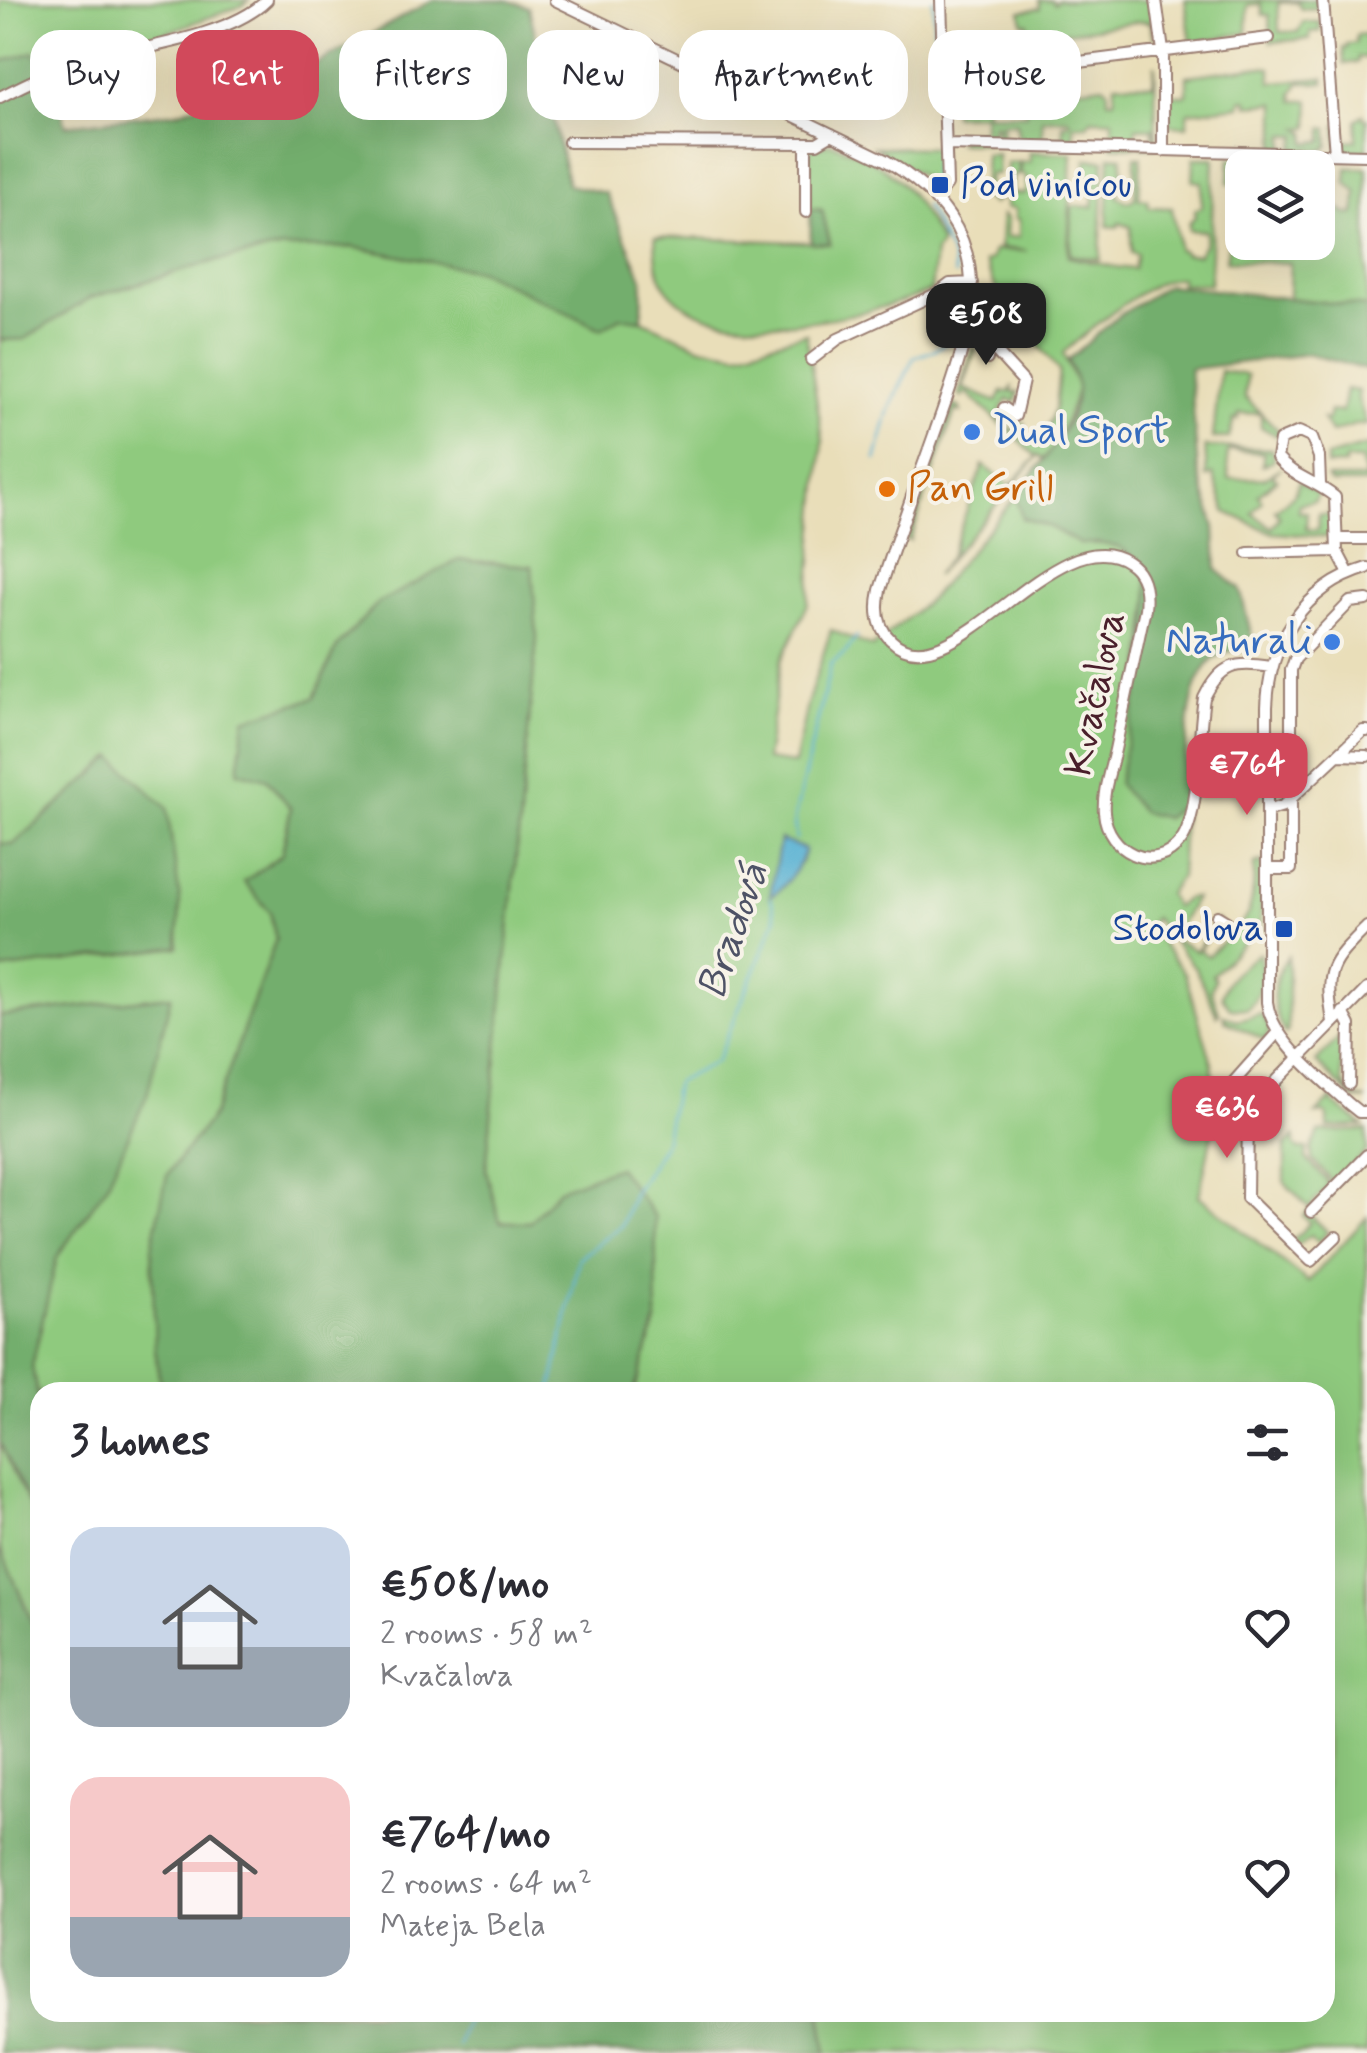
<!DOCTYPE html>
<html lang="en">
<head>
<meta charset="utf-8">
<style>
  :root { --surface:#fff; --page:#f2f2f3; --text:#2b2b33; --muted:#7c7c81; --accent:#d1495b }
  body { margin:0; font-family:Mynerve,sans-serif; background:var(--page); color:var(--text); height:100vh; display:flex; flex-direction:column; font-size:38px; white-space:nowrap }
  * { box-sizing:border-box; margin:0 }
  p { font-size:32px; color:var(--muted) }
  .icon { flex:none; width:55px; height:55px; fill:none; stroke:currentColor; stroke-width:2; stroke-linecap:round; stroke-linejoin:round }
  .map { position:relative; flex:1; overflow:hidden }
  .panel { position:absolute; left:30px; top:1382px; width:1305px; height:640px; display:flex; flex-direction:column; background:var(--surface); border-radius:30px; box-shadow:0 10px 40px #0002 }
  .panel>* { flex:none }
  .hud { position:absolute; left:30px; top:30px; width:1308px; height:90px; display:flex; gap:20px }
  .buttons { position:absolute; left:1225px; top:150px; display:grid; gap:20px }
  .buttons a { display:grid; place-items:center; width:110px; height:110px; border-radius:20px; background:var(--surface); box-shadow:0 10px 40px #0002; font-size:50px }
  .price { position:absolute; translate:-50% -85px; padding:0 22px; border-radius:20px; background:var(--accent); color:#fff; font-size:32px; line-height:65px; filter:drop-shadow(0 2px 5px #0008) }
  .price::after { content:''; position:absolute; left:50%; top:60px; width:30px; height:22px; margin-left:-15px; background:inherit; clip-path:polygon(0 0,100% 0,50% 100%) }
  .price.current { background:#222; color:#fff }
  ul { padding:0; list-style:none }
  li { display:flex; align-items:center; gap:30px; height:250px; padding:0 40px }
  li span { display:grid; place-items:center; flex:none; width:280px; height:200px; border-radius:30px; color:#555 }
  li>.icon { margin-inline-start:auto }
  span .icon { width:120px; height:120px; fill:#fffc; stroke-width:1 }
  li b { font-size:42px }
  h2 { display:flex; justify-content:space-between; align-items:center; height:120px; padding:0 40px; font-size:42px }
  .tag { padding:0 35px; border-radius:30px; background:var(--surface); box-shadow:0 10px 40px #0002; font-size:35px; line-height:90px }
  .tag.current { background:var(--accent); color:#fff }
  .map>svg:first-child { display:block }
</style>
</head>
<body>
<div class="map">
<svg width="1367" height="2053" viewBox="0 0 1367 2053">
  <rect width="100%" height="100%" fill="#f7f3e8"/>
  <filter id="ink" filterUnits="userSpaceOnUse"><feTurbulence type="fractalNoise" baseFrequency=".01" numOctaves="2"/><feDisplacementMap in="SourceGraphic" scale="20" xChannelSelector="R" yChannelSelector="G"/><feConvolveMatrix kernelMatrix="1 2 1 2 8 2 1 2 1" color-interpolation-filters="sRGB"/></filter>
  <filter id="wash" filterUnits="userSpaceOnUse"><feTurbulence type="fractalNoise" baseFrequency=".0048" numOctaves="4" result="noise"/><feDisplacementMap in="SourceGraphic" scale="40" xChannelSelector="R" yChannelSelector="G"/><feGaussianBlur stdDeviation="2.25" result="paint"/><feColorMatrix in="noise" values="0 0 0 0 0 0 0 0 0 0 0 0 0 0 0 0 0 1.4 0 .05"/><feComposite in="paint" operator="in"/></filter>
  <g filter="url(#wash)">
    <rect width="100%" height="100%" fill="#e9deb9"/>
    <path fill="#8fca7e" stroke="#6c7454" stroke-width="2.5" fill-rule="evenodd" d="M0,0H249L244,5L51,74L34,53L0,62Z
      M1039,0H1052L1054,3L1058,0H1149L1154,41L1149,22L1143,21L1026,38L1024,31L1028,30V23H1023L1021,11L1040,8Z
      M1185,0H1319V8L1301,9L1297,2L1278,3L1279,32H1298L1303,22H1320V31L1310,32V39L1271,42L1269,15H1263L1261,4L1248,5L1247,33L1191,43Z
      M1367,34V58L1358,57V62L1344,64L1343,48H1347V44L1356,43V35Z
      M1155,64L1156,147H1141L1142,141L1153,140V128H1136V147L1112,146L1113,120L1091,119L1087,125H1074V139L1087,140V146L1048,145V139H1063V125L1070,123L1069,119H1042L1043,145H1020L1016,123H1002V144L996,143L997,125L993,124L991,143H958L962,136L984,129L983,114L953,115V97H970L973,92L970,81H985L986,114H1026V95L1103,85L1108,89V100H1114L1115,83L1153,84Z
      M1254,67L1271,68V82L1324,78V83H1299L1293,93L1294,101H1310L1309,128H1300L1306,133L1307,143L1323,141V128H1328L1329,145L1324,150L1294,149L1298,135H1285V149H1276V103L1248,105V100L1242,99L1240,106L1188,112L1187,126L1169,125L1170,95H1187V76Z
      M1363,114L1364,119H1367V151L1343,150L1338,146L1336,125L1342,124L1343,141L1357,140L1356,120Z
      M831,143C897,167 908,185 941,243L935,253L931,291C870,316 715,352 667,289C656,275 656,254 655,237L830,243L822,210L810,209L809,149Z
      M874,147L940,148V175L936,185Z
      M1030,152L1072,153L1068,257C1091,261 1112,268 1134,269L1137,254L1131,253V227L1120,223L1118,227L1107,226L1110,156L1122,157V185L1117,186L1118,197L1128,202L1135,198V157H1141L1139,199L1148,200L1149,207L1172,208C1173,223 1179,235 1178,250L1183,251L1184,254L1198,255L1205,243L1206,231L1189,230V222L1195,217V210L1201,207L1202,182L1193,181L1194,158H1214L1210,284H1180L1181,278C1155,273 1084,335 1063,353L1078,388L1054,451L1042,459L1038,456L935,576L950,557L983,465L1010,485L1037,457L967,393L962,397L959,394L973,348L976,349L963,388L997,402L1002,392H1009L1012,388V392H1018L1016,402L1008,399L997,416L1014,431L1019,421L1025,423L1022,438L1040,446L1055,408L1059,371L999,296L985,262L991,259L994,250L1027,251L1000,248L1002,215L1007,219L1006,237H1019V220L1015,219V209L1006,208L1007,163L1019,162L1018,175L1013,176L1012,193L1025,194L1026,176L1021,175V162H1030Z
      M997,154L998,174H989L987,196L1000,197V200H994L993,204L983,197L985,155Z
      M1230,158L1262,159L1265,167L1242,168V242H1318V168L1295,167V158H1329L1330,167L1336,168L1337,206L1346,214H1355L1357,192L1346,182L1347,168H1367V307L1289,298L1290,263L1226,261L1237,185L1229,183Z
      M1086,159L1104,160L1100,260L1070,255L1072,206L1093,207L1094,194H1097L1094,182H1086Z
      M352,247L482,271L601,329L621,317L642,320L699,346L738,353L806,333L823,441L808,604L781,661L766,760L794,764L808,701L831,630L872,647L929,600L1016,496L1022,518L1050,527L1080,544L1100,543L1121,548L1145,566L1150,594L1140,676L1165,818L1184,804L1180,877L1168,894L1175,907L1187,898H1195L1173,938L1196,951L1215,920L1218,921L1199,950L1208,956C1247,918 1254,922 1254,864L1262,862L1261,931H1256L1212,975L1215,979L1211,990L1219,1012L1217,1015L1195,968L1154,918L1148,926L1185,974L1212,1063L1216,1115L1199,1196L1308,1282L1367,1217V2053H827L821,2013L1325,2012V1392H634L657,1320L559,1189L530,1222H499L486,1170L537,638L531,566L459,560L378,603L337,647L314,698L267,779L291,808L270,912L276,939L213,1115L167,1175L155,1348L161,1392H40V1413L32,1366L57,1257L107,1185L170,996L0,1016V970L178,947L113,757L14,844L0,843V340L25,339L90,298L211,262L283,248ZM780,840L802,861C790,874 786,888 771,896Z
      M1220,371L1247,375L1245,397L1281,433L1277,436L1261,427V413L1239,414L1238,419H1234L1229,438H1213Z
      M1346,389L1359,391L1358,399L1367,425H1355L1331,433L1323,419L1328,420L1330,411L1342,412Z
      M953,405L959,407L961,412L955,411L910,541L906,539Z
      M1367,446V483H1331L1327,478H1365L1361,460H1345V465L1327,466V457Z
      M1205,447L1272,449L1274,460L1262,465L1264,453L1229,450L1227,454L1229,479L1265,478L1281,468L1272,475L1277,479L1258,495L1262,501L1252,513L1272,528L1280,516L1275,510L1294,495L1299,481L1318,494L1315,501L1299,504V512H1307L1306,529L1318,530L1319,514L1329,515L1330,505H1333L1331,537L1273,533L1226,512L1213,474L1207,477Z
      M1260,953C1263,973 1263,995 1247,1009L1230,1008L1222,997C1224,976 1244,965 1260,953Z
      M1288,956V1031L1285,1034C1269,1007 1270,981 1288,956Z
      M1261,1014L1270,1029L1265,1040L1225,1021L1223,1015L1237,1020Z
      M1345,1031L1346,1037H1340L1342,1082L1353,1097L1367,1099H1353L1316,1062Z
      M1334,1096L1332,1102L1363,1126L1328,1128V1117L1325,1113L1316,1114Z
      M1367,1130V1151L1333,1186L1328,1176L1312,1160L1311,1150L1319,1132Z
      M1295,1136V1145L1299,1149H1307L1306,1159L1326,1179L1329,1186L1309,1208L1285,1183V1146Z
      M1307,1212L1328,1232L1318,1242L1311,1235L1297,1245L1292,1241L1310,1223L1303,1216Z
      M0,1442L40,1529V1641L0,1547Z"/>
    <path fill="#73ae6d" stroke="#5e664c" stroke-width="2.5" d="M433,0H506L529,7L568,185L606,193L643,280L642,320L621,317L601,329L481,271L352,247L283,248L211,262L90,298L25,339L0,340V62L34,52L51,74L66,125L177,112L311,67Z
      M810,209L822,210L830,244L811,243Z
      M1167,285L1367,307V370L1309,354L1190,369L1198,470L1215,527L1217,570L1240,589L1255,650C1246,651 1232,649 1224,653C1180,670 1187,764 1184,804L1165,818L1141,812L1118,784C1131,718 1158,633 1145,566L1121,548L1100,543L1080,544L1050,527L1022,518L1016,496C1039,463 1071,434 1077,391C1078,382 1071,369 1068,360L1117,317Z
      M459,560L532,566L537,638L486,1170L500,1222H530L559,1189L618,1167L655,1217L657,1320L634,1392H161L155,1348L152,1247L167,1175L213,1115L276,939L270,912L244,882L282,854L291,808L267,779L238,771L245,719L314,698L337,647L378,603Z
      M113,757L167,808L180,899L178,947L0,970V843L14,844Z
      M171,996L147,1095L107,1185L57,1257L32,1366L40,1413V1529L0,1442V1016Z
      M0,1547L40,1641V2012L821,2013L827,2053H0Z"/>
    <path fill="#55b0d3" stroke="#50687f" stroke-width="2.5" d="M780,840L805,849C802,864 784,889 770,897Z"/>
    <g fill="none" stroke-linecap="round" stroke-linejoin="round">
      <path stroke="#55b0d3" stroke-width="2.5" d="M932,181L938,126L933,0
        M925,205L952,257L955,275
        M876,460L889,411L914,357L933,351L951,340L955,293
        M796,839L794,820L831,664L846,652L857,636
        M551,1392L579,1258L621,1226L633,1194L664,1144L675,1083L717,1061L776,919L771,898
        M457,2045L468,2012"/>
    </g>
  </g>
  <g filter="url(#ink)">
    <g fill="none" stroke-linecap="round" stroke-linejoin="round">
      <g stroke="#9a7e72" stroke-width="14">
        <path id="street" d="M555,0L885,160C1007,232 975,319 936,429C917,483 897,536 880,590C876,608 877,627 891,640C950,698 1056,514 1128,562C1144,572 1147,591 1145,609C1135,654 1126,699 1116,745C1112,766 1102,791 1104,812C1107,851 1154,876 1181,841C1200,817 1198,732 1204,698C1221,663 1235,662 1271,667
          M1156,0L1163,51V151
          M1323,0L1335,154
          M1032,68L1269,38
          M0,97C25,84 51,71 78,63C131,49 229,38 267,0
          M569,142L817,143L832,134
          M948,145L1367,155
          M935,200L947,185L941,0
          M806,212V143
          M970,323L1023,381L1015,416L1004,408
          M987,359L989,340
          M811,360L838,339L938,293L950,284L972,283
          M1320,484L1319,457L1312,438L1299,432L1280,440L1277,458C1293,477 1316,481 1335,497L1337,551L1349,574
          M1338,539H1367
          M1248,553L1337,551
          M1367,568C1303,587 1269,643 1267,707V1002C1272,1041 1321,1078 1349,1104L1359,1112H1367
          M1291,748V670L1295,659L1350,602L1367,600
          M1339,755L1367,756
          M1267,811L1283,806L1363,731H1367
          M1267,869H1291V799
          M1217,916L1227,922
          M1343,1012L1350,1025L1349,1084
          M1333,1022C1324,968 1330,964 1367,927
          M1231,1085L1278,1032
          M1231,1129L1247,1111
          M1311,1212L1367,1155
          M1336,1237L1311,1261L1247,1198L1248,1110L1367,989"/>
      </g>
      <use href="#street" stroke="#fff" stroke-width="10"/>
    </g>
  </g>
  <g fill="#1a4fb4" stroke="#f7f3e8" stroke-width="4">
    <rect x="930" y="175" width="20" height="20" rx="5"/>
    <rect x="1274" y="919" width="20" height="20" rx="5"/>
  </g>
  <g fill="#3f7fe0" stroke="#f7f3e8" stroke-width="4">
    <circle cx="972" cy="432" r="10"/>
    <circle cx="1332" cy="642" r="10"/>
  </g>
  <circle fill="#e8710a" stroke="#f7f3e8" stroke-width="4" cx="887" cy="489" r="10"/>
  <g text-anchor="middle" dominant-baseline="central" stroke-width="8" stroke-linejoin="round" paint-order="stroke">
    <g font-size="40" fill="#164399" stroke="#f7f3e8" text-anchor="start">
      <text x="960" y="185">Pod vinicou</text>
      <text x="1264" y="929" text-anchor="end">Stodolova</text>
    </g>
    <g font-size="40" fill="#366cbe" stroke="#f7f3e8" text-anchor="start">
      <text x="992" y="432">Dual Sport</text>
      <text x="1312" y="642" text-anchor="end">Naturali</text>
    </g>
    <g font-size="40" fill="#c56008" stroke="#f7f3e8" text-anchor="start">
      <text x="907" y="489">Pan Grill</text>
    </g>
    <g font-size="40" fill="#4a1f2b" stroke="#f7f3e8">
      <text transform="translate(1096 694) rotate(-78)">Kvačalova</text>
    </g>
    <g font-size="42" font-style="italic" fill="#4e5266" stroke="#f7f3e8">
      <text transform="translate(734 931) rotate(-71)">Bradová</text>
    </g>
  </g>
</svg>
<div class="buttons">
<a><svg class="icon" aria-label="layers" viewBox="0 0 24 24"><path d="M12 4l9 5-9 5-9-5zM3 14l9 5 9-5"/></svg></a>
</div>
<b class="price current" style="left:986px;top:368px">€508</b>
<b class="price" style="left:1247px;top:818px">€764</b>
<b class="price" style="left:1227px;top:1161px">€636</b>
<div class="hud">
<a class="tag">Buy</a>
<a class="tag current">Rent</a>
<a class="tag">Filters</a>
<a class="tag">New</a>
<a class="tag">Apartment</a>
<a class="tag">House</a>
</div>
<section class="panel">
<h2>3 homes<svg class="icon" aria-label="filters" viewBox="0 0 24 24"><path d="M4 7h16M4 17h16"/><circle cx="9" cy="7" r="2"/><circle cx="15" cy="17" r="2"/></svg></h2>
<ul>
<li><span style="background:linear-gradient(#c9d6e8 60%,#9aa5b1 0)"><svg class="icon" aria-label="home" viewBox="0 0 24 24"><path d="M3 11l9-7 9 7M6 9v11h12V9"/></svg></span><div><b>€508/mo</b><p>2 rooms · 58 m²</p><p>Kvačalova</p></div><svg class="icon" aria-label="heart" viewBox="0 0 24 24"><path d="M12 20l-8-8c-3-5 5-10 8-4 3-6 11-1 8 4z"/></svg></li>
<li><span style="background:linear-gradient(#f6c9c9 70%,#9aa5b1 0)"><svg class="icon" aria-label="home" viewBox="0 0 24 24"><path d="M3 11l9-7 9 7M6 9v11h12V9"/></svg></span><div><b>€764/mo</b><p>2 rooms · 64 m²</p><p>Mateja Bela</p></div><svg class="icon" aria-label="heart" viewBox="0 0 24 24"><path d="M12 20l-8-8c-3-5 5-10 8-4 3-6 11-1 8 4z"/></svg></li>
</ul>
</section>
</div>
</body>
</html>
